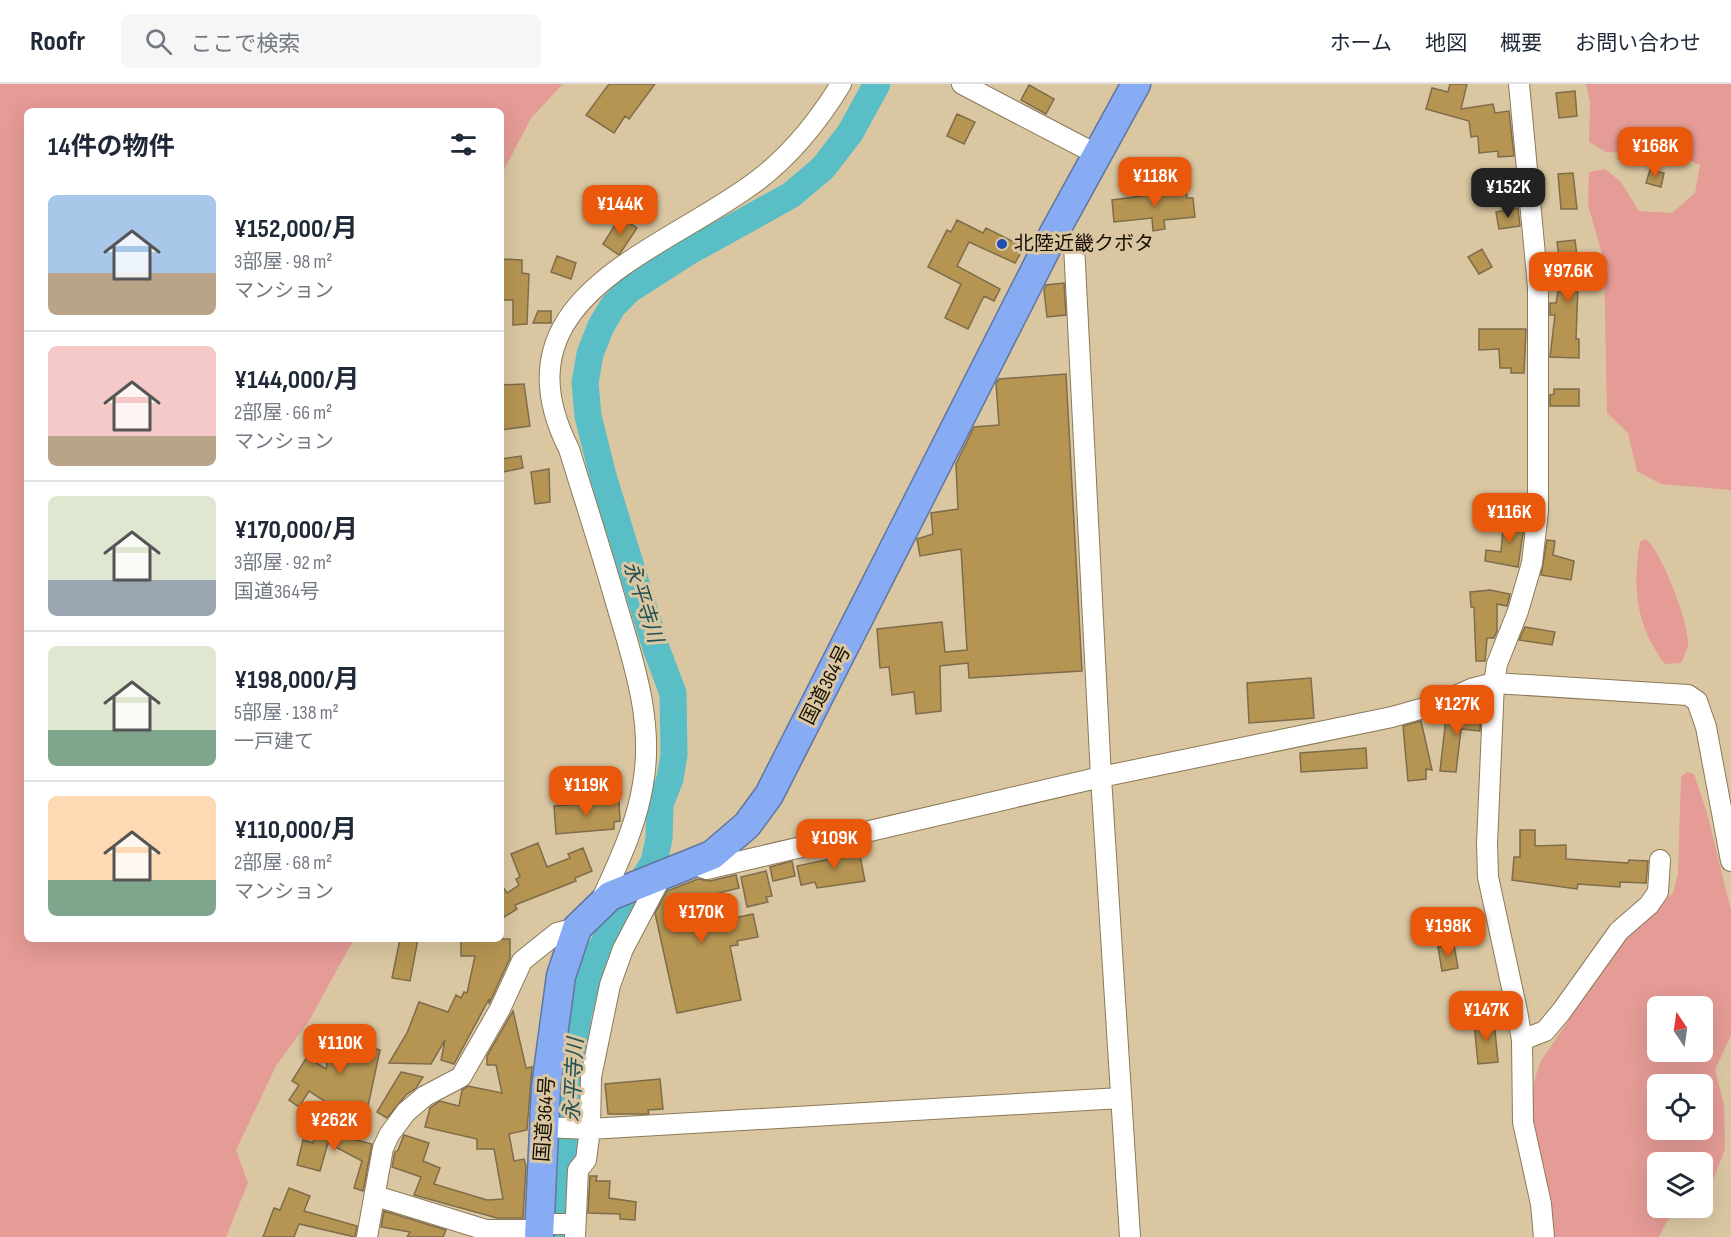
<!DOCTYPE html>
<html lang="ja">
<head>
<meta charset="utf-8">
<style>
  :root { --surface:#fff; --page:#f6f6f7; --text:#1f2937; --muted:#747a83; --line:#e0e1e3; --accent:#ea580c }
  body { margin:0; font-family:"Sofia Sans Condensed","Noto Sans JP",sans-serif; background:var(--page); color:var(--text); height:100vh; display:flex; flex-direction:column; font-size:22px; white-space:nowrap }
  * { box-sizing:border-box; margin:0 }
  p { font-size:20px; color:var(--muted) }
  .icon { flex:none; width:33px; height:33px; fill:none; stroke:currentColor; stroke-width:2; stroke-linecap:round; stroke-linejoin:round }
  .map { position:relative; flex:1; overflow:hidden }
  .side { position:absolute; left:24px; top:24px; width:480px; height:834px; display:flex; flex-direction:column; background:var(--surface); border-radius:9px; box-shadow:0 6px 24px #0002 }
  .side>* { flex:none }
  .needle { width:39px; rotate:347deg }
  .fabs { position:absolute; left:1647px; top:912px; display:grid; gap:12px }
  .fabs a { display:grid; place-items:center; width:66px; height:66px; border-radius:9px; background:var(--surface); box-shadow:0 6px 24px #0002; font-size:30px }
  .price { position:absolute; translate:-50% -51px; padding:0 14px; border-radius:12px; background:var(--accent); color:#fff; font-size:20px; line-height:39px; filter:drop-shadow(0 2px 3px #0008) }
  .price::after { content:''; position:absolute; left:50%; top:36px; width:18px; height:14px; margin-left:-9px; background:inherit; clip-path:polygon(0 0,100% 0,50% 100%) }
  .price.active { background:#222; color:#fff }
  ul { padding:0; list-style:none }
  li { display:flex; align-items:center; gap:18px; height:150px; padding:0 24px }
  li+li { border-top:2px solid var(--line) }
  li span { display:grid; place-items:center; flex:none; width:168px; height:120px; border-radius:9px; color:#555 }
  li>.icon { margin-inline-start:auto }
  span .icon { width:72px; height:72px; fill:#fffc; stroke-width:1 }
  li b { font-size:26px }
  h2 { display:flex; justify-content:space-between; align-items:center; height:72px; padding:0 24px; font-size:26px }
  header { display:flex; align-items:center; gap:36px; box-sizing:border-box; height:84px; padding:0 30px; background:var(--surface); border-bottom:2px solid var(--line) }
  header strong { font-size:28px }
  nav { display:flex; gap:33px; margin-inline-start:auto; font-size:21px }
  .search { width:420px; height:54px; background:var(--page); display:flex; align-items:center; gap:15px; box-sizing:border-box; padding:0 21px; border-radius:9px; color:var(--muted); font-size:22px }
  .map>svg:first-child { display:block }
</style>
</head>
<body>
<header>
<strong>Roofr</strong>
<div class="search"><svg class="icon" aria-label="search" viewBox="0 0 24 24"><circle cx="10" cy="10" r="6"/><path d="M15 15l6 6"/></svg>ここで検索</div>
<nav><a>ホーム</a><a>地図</a><a>概要</a><a>お問い合わせ</a></nav>
</header>
<div class="map">
<svg width="1731" height="1153" viewBox="0 0 1731 1153">
  <rect width="100%" height="100%" fill="#dac7a2"/>
  <path fill="#e59b96" fill-rule="evenodd" d="M0,0H563L531,34L501,92V27H27V855H354L310,935L276,982L236,1066L248,1099L226,1153H0Z
    M1586,0H1731V406L1661,400L1637,387L1628,349L1607,329L1604,177L1588,121L1589,88L1605,85L1621,98L1639,127L1672,129L1695,109L1700,81L1677,71L1606,68L1589,58L1590,18Z
    M1646,455C1661,466 1691,543 1688,562C1687,567 1683,574 1681,579L1665,580C1636,542 1632,504 1640,458Z
    M1687,688L1694,690L1707,729L1731,826V951L1715,986L1724,1021L1725,1065L1711,1101L1703,1108L1702,1078H1658V1124H1684L1667,1137L1659,1153H1553C1549,1097 1517,1032 1541,977L1613,871L1639,841L1673,809L1678,789L1681,693ZM1658,922H1702V968H1658ZM1658,1000H1702V1046H1658Z"/>
  <g fill="none" stroke-linecap="round" stroke-linejoin="round">
    <path stroke="#5abec7" stroke-width="27" d="M559,1153L571,1077L572,985L578,932L592,878L654,778L659,755L660,720L670,695L674,671L673,609L656,564L603,392L588,332L585,299L590,270L601,242L613,222L629,206L690,167L791,111L823,84L850,49L877,0"/>
  </g>
  <path fill="#b69553" stroke="#7e6c4a" stroke-width="1.5" d="M609,0H655L629,35L625,32L614,49L586,31Z
    M1450,0H1467L1461,25L1493,20L1495,29L1509,27L1514,72L1498,73V67L1479,69L1478,52L1471,53L1469,37L1426,25L1432,4L1448,8Z
    M1029,1L1054,15L1046,30L1021,16Z
    M1575,7L1577,32L1559,34L1556,9Z
    M957,30L975,38L964,60L947,52Z
    M1650,86L1664,89L1661,103L1646,99Z
    M1573,89L1577,125H1561L1558,90Z
    M1186,106L1187,114H1193L1195,133L1164,136L1165,145L1153,147L1152,134L1114,138L1112,116Z
    M1518,124L1520,142L1499,145L1496,128Z
    M620,133L637,144L619,171L603,160Z
    M957,136L983,149L986,144L1024,163L1015,179L969,158L957,182L1000,205L994,217L984,212L968,245L945,234L961,200L928,183L947,146L951,148Z
    M1575,156L1578,181L1592,183L1589,203L1578,201L1576,255H1579V274L1550,273L1555,231H1550V219H1556L1564,172L1559,173L1557,158Z
    M1482,165L1492,183L1479,190L1468,173Z
    M557,172L576,179L571,195L551,188Z
    M501,175L522,176V189L529,190L527,240L513,241V216H501Z
    M1064,199L1066,231L1047,233L1044,206L1046,201Z
    M538,227H551V239H533Z
    M1479,245H1526L1524,289H1511V284H1500L1499,265L1479,266Z
    M1066,290L1082,587L969,594L968,579L940,582L941,627L916,630L914,608L892,611L889,583L880,584L877,545L942,538L945,568L967,566L961,465L920,472L917,455L933,450L931,429L958,425L956,380L974,343L999,341L996,299L999,295Z
    M524,300L530,342L501,346V301Z
    M1554,305H1579V322H1550V311L1554,310Z
    M521,372L523,384L503,388L501,375Z
    M549,385L550,418L535,420L531,388Z
    M1504,434L1525,435L1518,483L1485,477L1486,466L1501,468Z
    M1547,456L1555,457L1553,471L1574,477L1571,496L1541,491Z
    M1490,506L1510,510L1507,522L1497,520V547L1494,554H1487L1485,577H1476L1474,523H1471L1470,508Z
    M1525,543L1555,548L1552,561L1519,556Z
    M1311,594L1314,634L1249,639L1247,599Z
    M1460,624L1481,626L1480,647L1461,645L1456,688L1440,687L1446,634L1458,635Z
    M1421,637L1432,686L1426,685V695L1408,697L1403,642Z
    M1366,664L1367,684L1301,688L1300,669Z
    M619,717L620,737L614,738V745L556,750L554,722Z
    M1520,746H1535V762L1566,761V775L1628,779L1629,776L1648,777L1646,799L1620,798V803L1578,800L1577,805L1512,796L1514,773H1520Z
    M538,759L547,783L570,774L568,770L583,764L592,787L575,794L576,797L515,821L517,825L501,835V800L507,809L519,801L516,795L520,793L511,770Z
    M858,762L865,797L817,804L815,798L801,801L797,782L835,774V768Z
    M792,777L795,792L773,797L770,783Z
    M766,787L772,812L766,813L768,818L747,823L741,793Z
    M736,791L739,804L715,810L720,837L753,830L758,853L737,857L738,861L730,862L741,916L677,929L655,829L667,807L698,795L710,797Z
    M400,855H418L410,897L392,894Z
    M466,855H510V874L489,920V915L454,980L441,976L445,956L431,980L389,979L407,949L419,918L448,928L456,911L461,914L464,908L467,909L475,872H461V856Z
    M1454,861L1458,884L1442,887L1438,863Z
    M513,927L526,984L532,983L527,1046L509,1050L514,1077L524,1075L526,1082L523,1134H497L414,1111L421,1093L392,1083L395,1068L398,1066L404,1051L429,1059L423,1077L440,1084L434,1100L487,1116L503,1115L494,1065H477V1055L425,1043L430,1024L440,1017L459,1022L462,1006L468,1002L502,1009L496,981H487V972Z
    M1494,936L1498,978L1478,980L1474,938Z
    M343,949L372,955L370,963L380,966L368,1022L360,1017L351,1031L337,1021L335,1024L309,1007L299,1023L289,1016L299,1001L292,997L307,973L326,985L332,955L342,957Z
    M401,988L423,993L416,1004L406,1011L387,1034L377,1028Z
    M660,995L663,1025L648,1026L649,1030H608L605,1000Z
    M306,1043L372,1060L363,1107L354,1104L362,1077L328,1059L320,1087L297,1081L303,1056L313,1059L315,1052L305,1047Z
    M590,1092H597L596,1097H610L609,1114L636,1118L635,1136L620,1135V1130L588,1129Z
    M289,1104L310,1112L304,1127L357,1142L355,1153L299,1140L294,1153H263L274,1124L280,1126Z
    M384,1127L446,1146L443,1153H407L410,1148L381,1143Z"/>
  <g fill="none" stroke-linecap="round" stroke-linejoin="round">
    <g stroke="#8b7957" stroke-width="22">
      <path id="minor" d="M962,0L1096,70
        M1519,0L1538,203V427L1532,479L1518,527L1497,580L1494,599L1487,760L1488,793L1517,927L1522,956L1523,1038L1541,1120L1544,1153
        M1053,151L1074,161L1101,693L1130,1153
        M695,781L707,785L1101,693L1392,633L1438,620L1471,605L1494,599L1688,611L1697,617L1706,643L1731,777
        M600,819C618,779 636,743 643,700C654,639 634,579 617,522C602,469 585,417 569,365C491,212 666,167 758,96C792,70 819,36 841,0
        M1522,956L1545,947L1561,928L1619,847L1649,821L1658,808L1660,776
        M543,1043L590,1045L1121,1014
        M376,1112L486,1146H539
        M539,1140H575
        M367,1153L383,1064L389,1051L406,1028L425,1012L461,993L500,925L522,877L557,849L577,844
        M575,1153L578,1086L586,1076L590,1045L591,993L610,901L623,865L662,791"/>
    </g>
    <g stroke="#60759f" stroke-width="31">
      <path id="highway" d="M539,1153L546,1003L561,892L577,844L610,812L712,771L747,741L769,711L1053,151L1136,0"/>
    </g>
    <use href="#minor" stroke="#fff" stroke-width="20"/>
    <use href="#highway" stroke="#88acf3" stroke-width="28"/>
  </g>
  <circle fill="#1e4bb8" stroke="#dac7a2" stroke-width="2" cx="1002" cy="160" r="6"/>
  <g text-anchor="middle" dominant-baseline="central" stroke-width="6" stroke-linejoin="round" paint-order="stroke">
    <g font-size="20" fill="#161004" stroke="#dac7a2" text-anchor="start">
      <text x="1014" y="160">北陸近畿クボタ</text>
    </g>
    <g font-size="20" fill="#161004" stroke="#dac7a2">
      <text transform="translate(826 601) rotate(-63)">国道364号</text>
      <text transform="translate(545 1035) rotate(-86)">国道364号</text>
    </g>
    <g font-size="21" font-style="italic" fill="#235054" stroke="#dac7a2">
      <text transform="translate(643 518) rotate(72)">永平寺川</text>
      <text transform="translate(574 996) rotate(-87)">永平寺川</text>
    </g>
  </g>
</svg>
<div class="fabs">
<a><svg class="needle" viewBox="-14 -14 28 28"><path d="M0-13l5 13h-10z" fill="#e53935"/><path d="M0 13l5-13h-10z" fill="#747a83"/></svg></a>
<a><svg class="icon" aria-label="locate" viewBox="0 0 24 24"><circle cx="12" cy="12" r="6"/><path d="M12 2v4M12 18v4M2 12h4M18 12h4"/></svg></a>
<a><svg class="icon" aria-label="layers" viewBox="0 0 24 24"><path d="M12 4l9 5-9 5-9-5zM3 14l9 5 9-5"/></svg></a>
</div>
<b class="price" style="left:1655px;top:94px">¥168K</b>
<b class="price" style="left:1155px;top:124px">¥118K</b>
<b class="price active" style="left:1508px;top:135px">¥152K</b>
<b class="price" style="left:620px;top:152px">¥144K</b>
<b class="price" style="left:1568px;top:219px">¥97.6K</b>
<b class="price" style="left:1509px;top:460px">¥116K</b>
<b class="price" style="left:1457px;top:652px">¥127K</b>
<b class="price" style="left:586px;top:733px">¥119K</b>
<b class="price" style="left:834px;top:786px">¥109K</b>
<b class="price" style="left:701px;top:860px">¥170K</b>
<b class="price" style="left:1448px;top:874px">¥198K</b>
<b class="price" style="left:1486px;top:958px">¥147K</b>
<b class="price" style="left:340px;top:991px">¥110K</b>
<b class="price" style="left:334px;top:1068px">¥262K</b>
<section class="side">
<h2>14件の物件<svg class="icon" aria-label="filters" viewBox="0 0 24 24"><path d="M4 7h16M4 17h16"/><circle cx="9" cy="7" r="2"/><circle cx="15" cy="17" r="2"/></svg></h2>
<ul>
<li><span style="background:linear-gradient(#a9c7e8 65%,#b9a48a 0)"><svg class="icon" aria-label="home" viewBox="0 0 24 24"><path d="M3 11l9-7 9 7M6 9v11h12V9"/></svg></span><div><b>¥152,000/月</b><p>3部屋 · 98 m²</p><p>マンション</p></div></li>
<li><span style="background:linear-gradient(#f6c9c9 75%,#b9a48a 0)"><svg class="icon" aria-label="home" viewBox="0 0 24 24"><path d="M3 11l9-7 9 7M6 9v11h12V9"/></svg></span><div><b>¥144,000/月</b><p>2部屋 · 66 m²</p><p>マンション</p></div></li>
<li><span style="background:linear-gradient(#dfe7d0 70%,#9aa5b1 0)"><svg class="icon" aria-label="home" viewBox="0 0 24 24"><path d="M3 11l9-7 9 7M6 9v11h12V9"/></svg></span><div><b>¥170,000/月</b><p>3部屋 · 92 m²</p><p>国道364号</p></div></li>
<li><span style="background:linear-gradient(#dfe7d0 70%,#7fa58c 0)"><svg class="icon" aria-label="home" viewBox="0 0 24 24"><path d="M3 11l9-7 9 7M6 9v11h12V9"/></svg></span><div><b>¥198,000/月</b><p>5部屋 · 138 m²</p><p>一戸建て</p></div></li>
<li><span style="background:linear-gradient(#ffd9b3 70%,#7fa58c 0)"><svg class="icon" aria-label="home" viewBox="0 0 24 24"><path d="M3 11l9-7 9 7M6 9v11h12V9"/></svg></span><div><b>¥110,000/月</b><p>2部屋 · 68 m²</p><p>マンション</p></div></li>
</ul>
</section>
</div>
</body>
</html>
